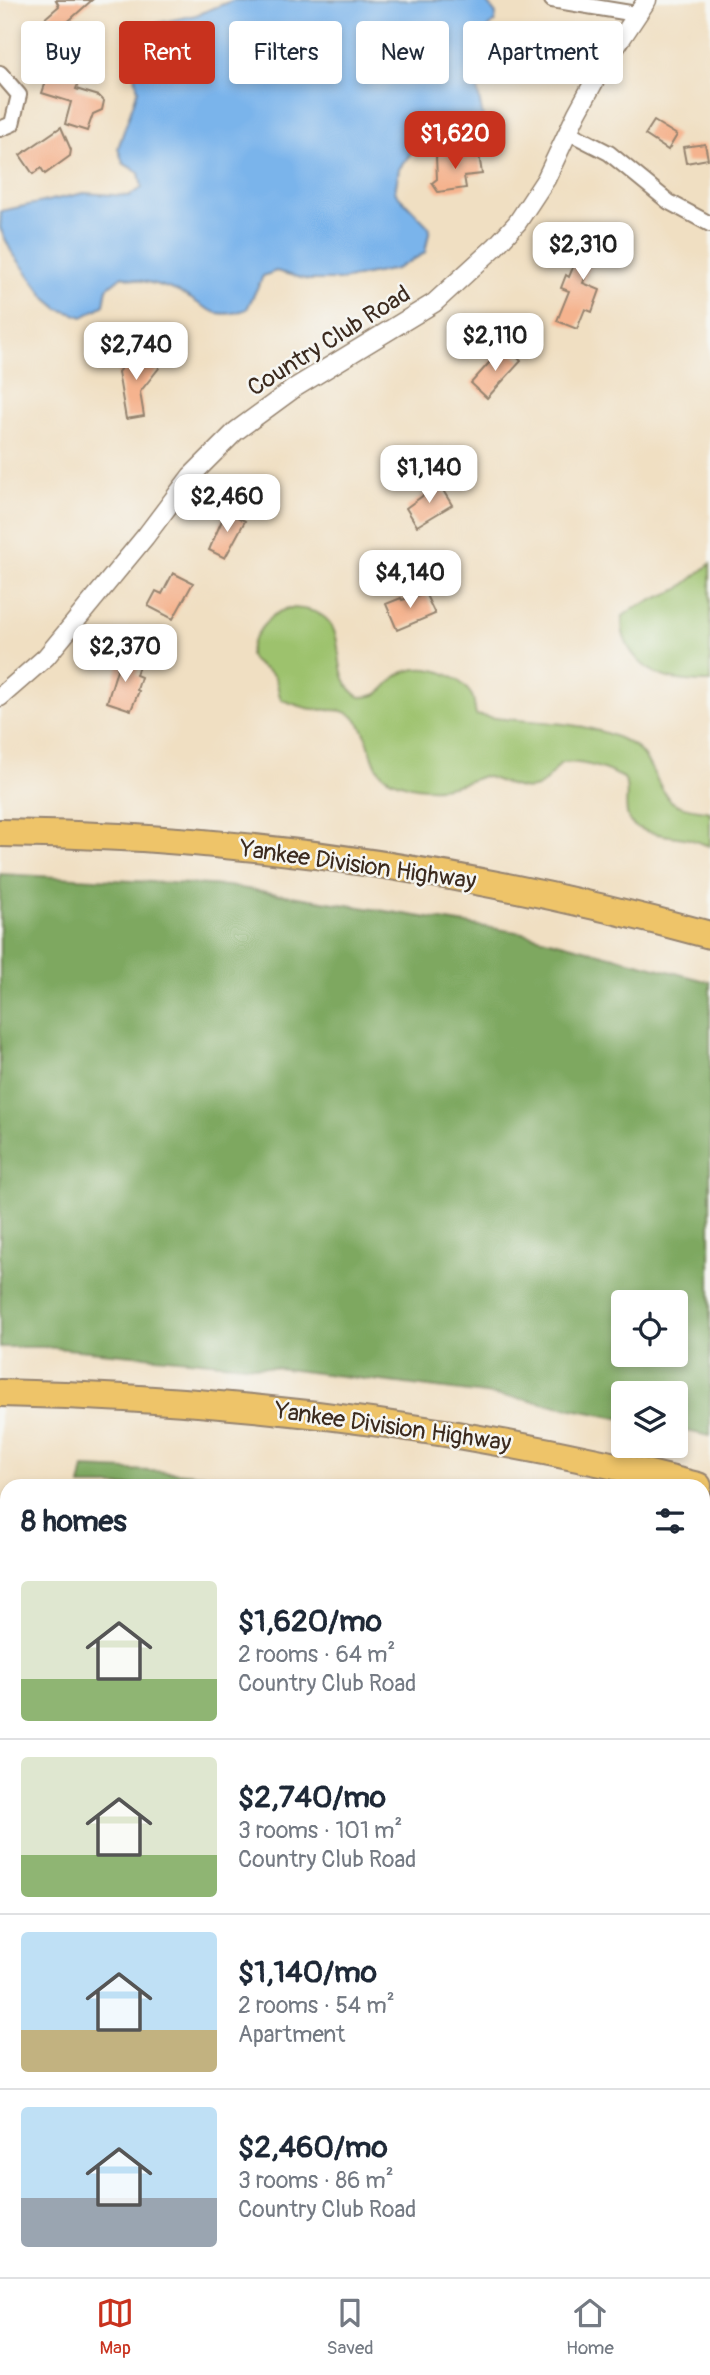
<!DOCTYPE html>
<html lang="en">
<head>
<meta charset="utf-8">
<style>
  :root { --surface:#fff; --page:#f6f6f7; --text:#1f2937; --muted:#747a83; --line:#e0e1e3; --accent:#c8321e }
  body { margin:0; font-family:Pangolin,sans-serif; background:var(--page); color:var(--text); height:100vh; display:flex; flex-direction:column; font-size:26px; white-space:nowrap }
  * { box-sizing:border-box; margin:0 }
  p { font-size:23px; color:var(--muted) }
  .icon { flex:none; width:38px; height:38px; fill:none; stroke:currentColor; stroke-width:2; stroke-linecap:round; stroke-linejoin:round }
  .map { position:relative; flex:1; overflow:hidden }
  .side { position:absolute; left:0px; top:1479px; width:710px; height:800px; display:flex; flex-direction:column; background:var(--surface); border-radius:21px 21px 0 0; box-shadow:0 4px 10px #0003 }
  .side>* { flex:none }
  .banner { position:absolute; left:21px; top:21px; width:668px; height:63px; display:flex; gap:14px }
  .tools { position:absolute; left:611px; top:1290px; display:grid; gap:14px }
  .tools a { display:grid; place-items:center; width:77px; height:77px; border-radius:7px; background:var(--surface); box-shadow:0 4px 10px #0003; font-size:35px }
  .price { position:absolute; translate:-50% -60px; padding:0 16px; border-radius:14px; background:#fff; color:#222; font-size:23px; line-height:46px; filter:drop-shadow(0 2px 4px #0008) }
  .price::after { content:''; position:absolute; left:50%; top:42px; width:21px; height:16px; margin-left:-10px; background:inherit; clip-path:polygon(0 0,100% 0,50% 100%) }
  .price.on { background:var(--accent); color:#fff }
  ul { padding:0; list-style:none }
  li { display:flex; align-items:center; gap:21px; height:175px; padding:0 21px }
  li+li { border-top:2px solid var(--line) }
  li span { display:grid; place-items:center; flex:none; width:196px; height:140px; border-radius:7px; color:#555 }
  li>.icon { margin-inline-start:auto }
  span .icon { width:84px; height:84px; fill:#fffc; stroke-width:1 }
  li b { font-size:30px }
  h2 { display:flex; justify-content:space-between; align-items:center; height:84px; padding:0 21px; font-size:30px }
  .chip { padding:0 24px; border-radius:7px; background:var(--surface); box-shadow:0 4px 10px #0003; font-size:24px; line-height:63px }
  .chip.on { background:var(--accent); color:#fff }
  .tabs { display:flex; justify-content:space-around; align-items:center; height:98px; border-top:2px solid var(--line); background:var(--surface); font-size:19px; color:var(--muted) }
  .tabs a { display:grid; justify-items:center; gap:4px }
  .tabs .on { color:var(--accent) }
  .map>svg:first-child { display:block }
</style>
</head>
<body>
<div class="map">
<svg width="710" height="2277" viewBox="0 0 710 2277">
  <rect width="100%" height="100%" fill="#f6f6f2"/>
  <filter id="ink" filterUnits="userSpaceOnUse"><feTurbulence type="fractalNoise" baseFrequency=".0143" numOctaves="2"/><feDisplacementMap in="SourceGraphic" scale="14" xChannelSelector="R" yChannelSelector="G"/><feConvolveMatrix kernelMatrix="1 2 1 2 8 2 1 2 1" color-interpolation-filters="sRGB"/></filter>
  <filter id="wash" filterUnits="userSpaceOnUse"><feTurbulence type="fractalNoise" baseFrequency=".00686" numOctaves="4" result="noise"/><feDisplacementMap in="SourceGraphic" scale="28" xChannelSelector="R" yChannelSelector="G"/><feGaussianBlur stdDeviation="1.57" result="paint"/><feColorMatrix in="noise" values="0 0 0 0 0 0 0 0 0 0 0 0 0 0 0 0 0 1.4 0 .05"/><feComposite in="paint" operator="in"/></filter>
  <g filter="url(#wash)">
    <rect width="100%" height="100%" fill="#f0dfc2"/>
    <path fill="#9dc26d" stroke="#6c7646" stroke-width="2" d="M710,564V682C697,682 677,681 665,677C640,669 618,643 623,616L634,608L679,589Z
      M288,608C365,608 319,674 360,697C390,697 386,677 407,671C429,664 458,674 471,694C475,699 474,709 476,715C527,725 581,717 629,743C650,754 655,783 669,799C678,809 698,809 710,812V846C703,844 696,841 689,839C675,836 635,834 629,820C622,805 631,793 624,778C606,769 582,760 561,763C555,770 549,778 542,784C525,797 500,779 483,776C455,787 433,793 404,784C393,781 383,778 377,767C369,752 368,731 355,718C344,707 327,711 313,709C303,708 292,703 282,700C276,692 280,683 273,675C266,668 256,667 251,658C246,647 261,627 269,619C273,614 282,611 288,608Z"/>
    <path fill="#7ea860" stroke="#5c693f" stroke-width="2" fill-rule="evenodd" d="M0,874L228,886L523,933L710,982V1436L676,1429V1393H623V1419L517,1398L277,1368L44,1347H0ZM676,1302V1354H623V1302Z
      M84,1468L173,1472L332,1486H80Z
      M704,1565L710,1566V2074L704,2071Z
      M0,1611L7,1613V1841L0,1839Z
      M265,2272H664L709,2277H264Z"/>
    <path fill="#7ab4eb" stroke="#5a6f84" stroke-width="2" d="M234,0H485L496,14L495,21L483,33L482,58L474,73L484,122L477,136L438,132L424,136L399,169L395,192L430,228L425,253L396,269L342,280H308L276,271L263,276L247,309C208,324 204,300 171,289C155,283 138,280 122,276L107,288L104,305L83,317L59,309L47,299L11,251L0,228L1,211L84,193L128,196L142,188L139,173L123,163L118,148L138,90L129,47L135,28L196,15Z"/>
    <g id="blocks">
      <path fill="#f5b38e" d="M56,0H92L63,26L57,54L37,51L43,20L59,6Z
        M50,70L80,79L76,89L99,96L104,101L102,110L93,114L87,131L65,124L71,102L42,93Z
        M654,121L677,135L668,150L645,135Z
        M61,127L71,150L70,156L45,174L41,168L33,174L20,155Z
        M705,144L708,159L686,163L683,147Z
        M458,153L459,157L479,154L482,174L464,176L466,188L438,192L432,183L437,179L436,156Z
        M603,227L616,237L600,256L595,252L583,283L600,290L592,312L585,309L577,329L557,321L569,291L561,288L566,275L569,277L576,260Z
        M510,350L521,361L487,398L471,383L497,354L502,359Z
        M157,353L159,368L140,392L144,416L126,419L118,372L132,354L136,356Z
        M439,484L452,505L417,526L406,508Z
        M226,511L245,521L225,558L209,550Z
        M173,573L193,583L173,619L148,606L156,591L162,594Z
        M425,593L435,614L397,630L386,604L401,598L402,600Z
        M121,657L140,662L136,675L141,677L137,690L139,691L131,710L107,702Z"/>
    </g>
  </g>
  <g filter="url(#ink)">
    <use href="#blocks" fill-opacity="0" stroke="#968470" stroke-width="2"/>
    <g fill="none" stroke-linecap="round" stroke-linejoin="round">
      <g stroke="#968470" stroke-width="18">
        <path id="minor" d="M552,0L636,14
          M0,73L19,95L12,124L0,129
          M568,132L609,153L669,202L710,224"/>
      </g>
      <g stroke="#968470" stroke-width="21">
        <path id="tertiary" d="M0,697L46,657L145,537L191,476L236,431L296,387L434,303L495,247L517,223L546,179L577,113L601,69L647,0"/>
      </g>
      <g stroke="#968470" stroke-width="30">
        <path id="motorway" d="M0,833C239,835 479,872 710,935
          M0,1393C236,1398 470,1427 698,1486"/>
      </g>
      <path stroke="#968470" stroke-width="2.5" stroke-dasharray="5 5" stroke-linecap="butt" d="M0,1789L7,1785
        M704,1869L710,1871"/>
      <use href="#minor" stroke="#fff" stroke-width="14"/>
      <use href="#tertiary" stroke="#fff" stroke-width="18"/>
      <use href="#motorway" stroke="#eec469" stroke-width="26"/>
    </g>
  </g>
  <g text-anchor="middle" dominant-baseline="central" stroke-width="5" stroke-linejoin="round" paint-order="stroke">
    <g font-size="24" fill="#3b2a1e" stroke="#f6f6f2">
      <text transform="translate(329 341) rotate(-32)">Country Club Road</text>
      <text transform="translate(358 865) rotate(8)">Yankee Division Highway</text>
      <text transform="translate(393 1427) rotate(8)">Yankee Division Highway</text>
    </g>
  </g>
</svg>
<div class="tools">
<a><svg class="icon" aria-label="locate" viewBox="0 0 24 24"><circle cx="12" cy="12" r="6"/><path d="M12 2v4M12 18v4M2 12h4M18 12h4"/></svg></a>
<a><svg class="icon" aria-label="layers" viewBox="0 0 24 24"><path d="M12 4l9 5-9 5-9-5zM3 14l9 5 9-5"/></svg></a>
</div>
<b class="price on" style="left:455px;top:171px">$1,620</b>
<b class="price" style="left:583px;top:282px">$2,310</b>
<b class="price" style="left:495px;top:373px">$2,110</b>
<b class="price" style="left:136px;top:382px">$2,740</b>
<b class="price" style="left:429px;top:505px">$1,140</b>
<b class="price" style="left:227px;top:534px">$2,460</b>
<b class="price" style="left:410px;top:610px">$4,140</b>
<b class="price" style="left:125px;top:684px">$2,370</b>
<div class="banner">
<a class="chip">Buy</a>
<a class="chip on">Rent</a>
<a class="chip">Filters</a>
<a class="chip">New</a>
<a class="chip">Apartment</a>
</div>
<section class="side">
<h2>8 homes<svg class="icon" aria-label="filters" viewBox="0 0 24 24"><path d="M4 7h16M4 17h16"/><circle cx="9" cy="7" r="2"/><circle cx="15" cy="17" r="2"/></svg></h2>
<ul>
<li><span style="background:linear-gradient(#dfe7d0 70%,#8fb573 0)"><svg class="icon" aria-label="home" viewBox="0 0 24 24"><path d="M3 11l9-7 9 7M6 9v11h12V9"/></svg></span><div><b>$1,620/mo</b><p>2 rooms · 64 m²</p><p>Country Club Road</p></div></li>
<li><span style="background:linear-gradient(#dfe7d0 70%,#8fb573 0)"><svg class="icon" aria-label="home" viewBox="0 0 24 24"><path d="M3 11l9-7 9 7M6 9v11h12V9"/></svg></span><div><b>$2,740/mo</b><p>3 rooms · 101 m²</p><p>Country Club Road</p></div></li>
<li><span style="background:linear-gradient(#bfe0f5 70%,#c2b280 0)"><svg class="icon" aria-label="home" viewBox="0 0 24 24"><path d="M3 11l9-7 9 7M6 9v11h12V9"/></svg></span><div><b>$1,140/mo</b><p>2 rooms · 54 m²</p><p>Apartment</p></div></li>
<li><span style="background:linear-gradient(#bfe0f5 65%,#9aa5b1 0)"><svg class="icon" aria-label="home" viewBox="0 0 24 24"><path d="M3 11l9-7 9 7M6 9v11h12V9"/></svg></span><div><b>$2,460/mo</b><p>3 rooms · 86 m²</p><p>Country Club Road</p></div></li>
</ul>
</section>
</div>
<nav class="tabs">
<a class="on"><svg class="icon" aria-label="map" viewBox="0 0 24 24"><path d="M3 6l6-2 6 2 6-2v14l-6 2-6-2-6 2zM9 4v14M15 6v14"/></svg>Map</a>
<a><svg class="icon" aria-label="saved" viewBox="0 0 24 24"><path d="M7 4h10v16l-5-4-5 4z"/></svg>Saved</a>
<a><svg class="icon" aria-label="home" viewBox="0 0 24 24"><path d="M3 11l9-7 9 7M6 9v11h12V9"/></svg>Home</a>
</nav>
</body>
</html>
